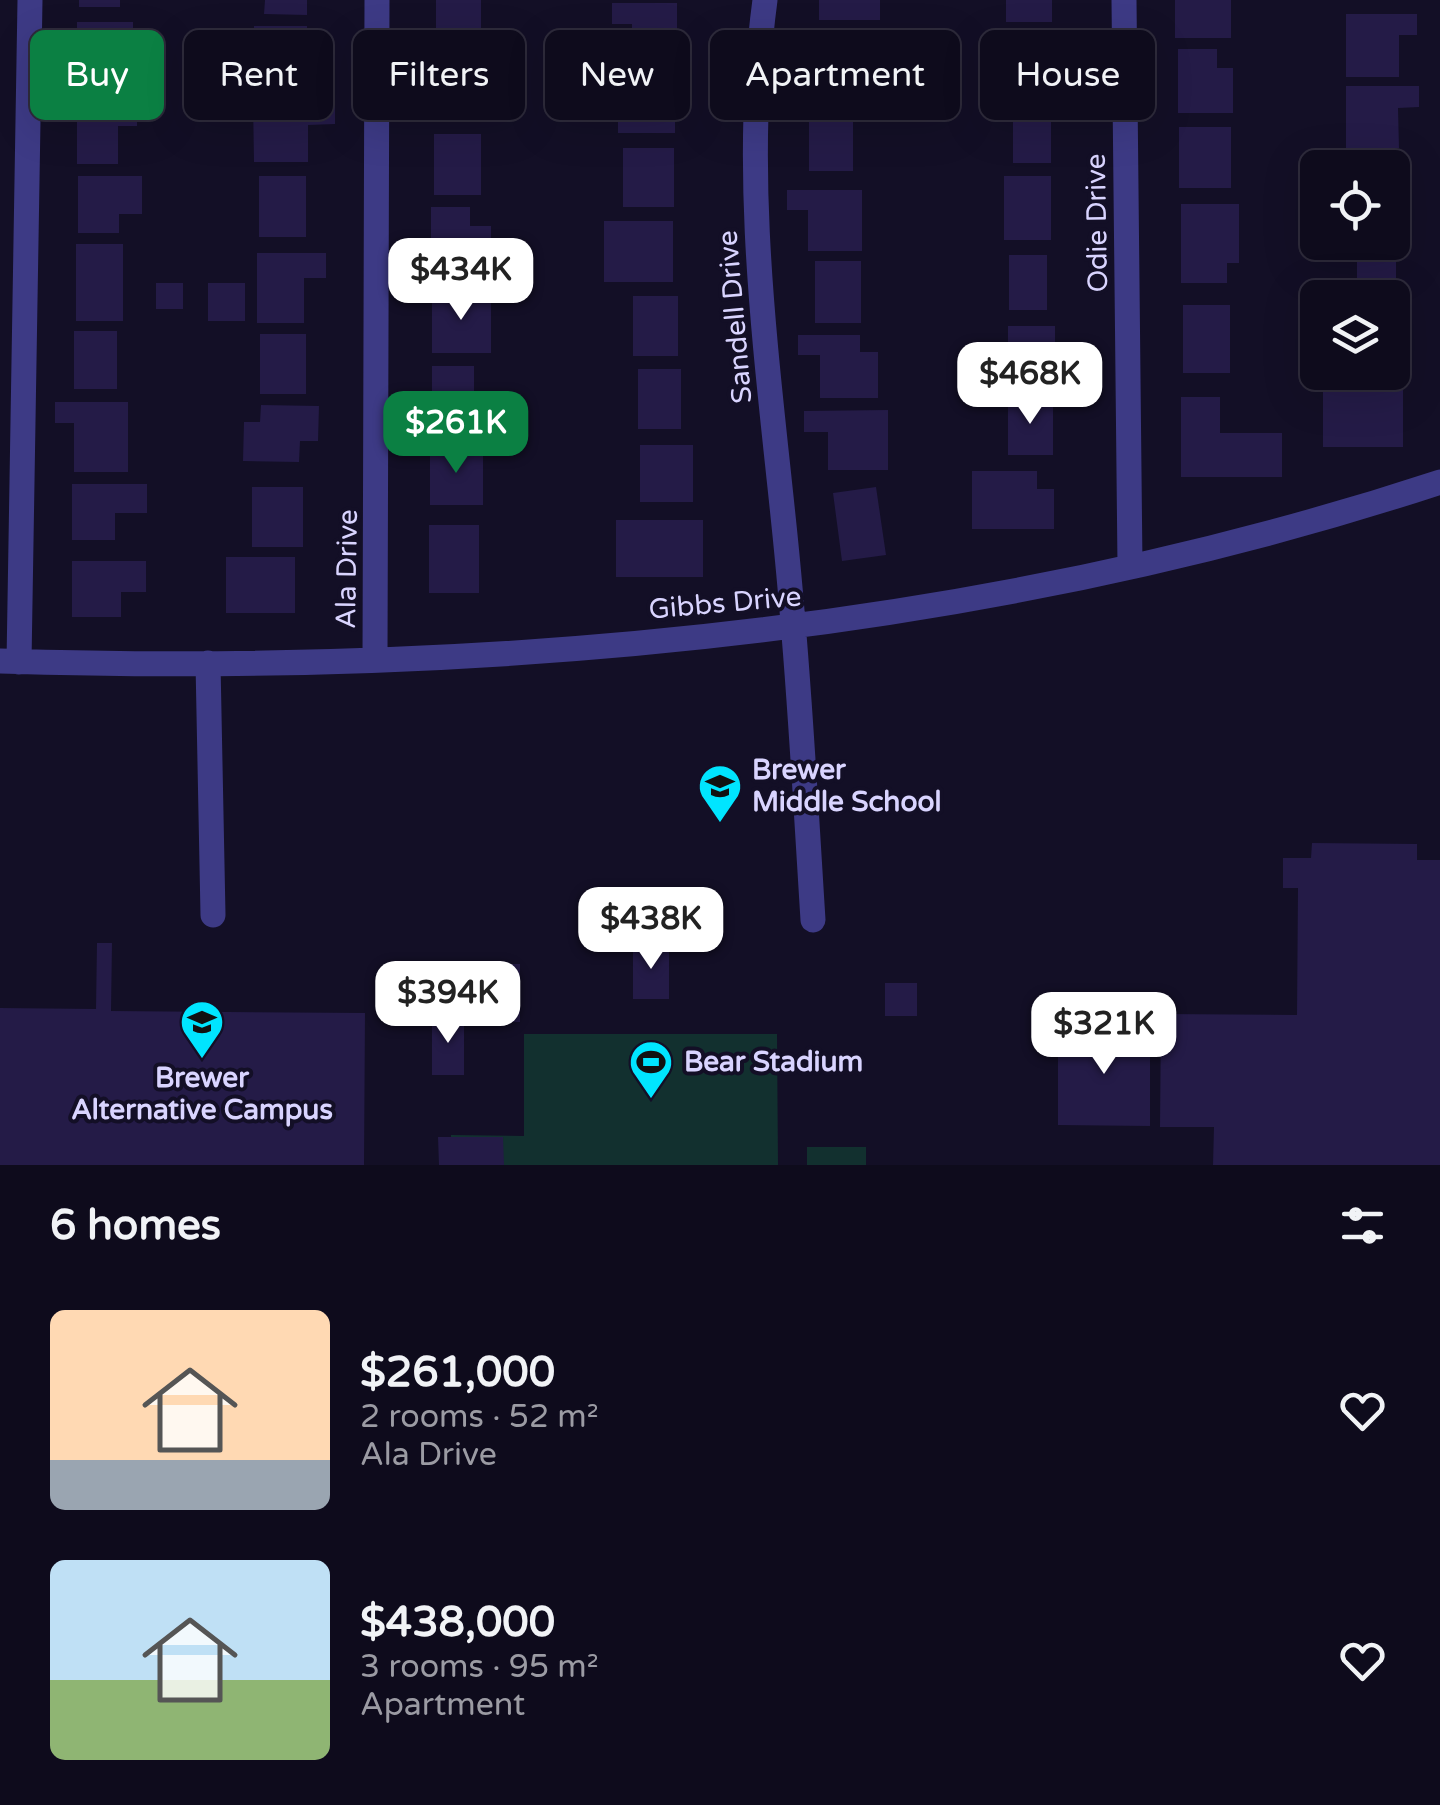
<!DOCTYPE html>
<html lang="en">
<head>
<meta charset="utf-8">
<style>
  :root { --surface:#0e0b1c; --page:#171425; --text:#f1f3f6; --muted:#9b9ba3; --line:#2e2b3b; --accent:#0b8043 }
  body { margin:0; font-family:"Varela Round",sans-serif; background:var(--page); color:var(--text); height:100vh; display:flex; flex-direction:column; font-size:38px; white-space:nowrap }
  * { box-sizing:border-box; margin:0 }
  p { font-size:32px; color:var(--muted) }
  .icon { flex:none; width:55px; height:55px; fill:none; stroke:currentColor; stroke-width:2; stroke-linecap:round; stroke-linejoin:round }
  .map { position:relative; height:1165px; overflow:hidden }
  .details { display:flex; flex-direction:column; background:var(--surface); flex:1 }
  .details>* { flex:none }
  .top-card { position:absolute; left:30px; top:30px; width:1380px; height:90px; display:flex; gap:20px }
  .fabs { position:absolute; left:1300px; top:150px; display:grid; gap:20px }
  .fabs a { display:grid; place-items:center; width:110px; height:110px; border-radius:15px; background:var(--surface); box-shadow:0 10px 40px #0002,0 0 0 2px var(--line); font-size:50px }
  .price { position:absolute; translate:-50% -85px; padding:0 22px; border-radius:20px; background:#fff; color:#222; font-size:32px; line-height:65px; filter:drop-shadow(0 2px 5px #0008) }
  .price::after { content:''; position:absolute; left:50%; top:60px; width:30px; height:22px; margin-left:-15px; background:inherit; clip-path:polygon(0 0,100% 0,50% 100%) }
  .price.current { background:var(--accent); color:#fff }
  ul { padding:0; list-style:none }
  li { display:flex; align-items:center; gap:30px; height:250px; padding:0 50px }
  li span { display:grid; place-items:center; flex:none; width:280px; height:200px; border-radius:15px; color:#555 }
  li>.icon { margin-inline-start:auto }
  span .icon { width:120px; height:120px; fill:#fffc; stroke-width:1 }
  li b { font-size:42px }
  h2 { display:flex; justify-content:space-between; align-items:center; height:120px; padding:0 50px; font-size:42px }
  .chip { padding:0 35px; border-radius:15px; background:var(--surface); box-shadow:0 10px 40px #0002,0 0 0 2px var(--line); font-size:35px; line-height:90px }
  .chip.current { background:var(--accent); color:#fff }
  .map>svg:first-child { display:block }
</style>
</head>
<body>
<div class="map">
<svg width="1440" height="1165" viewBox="0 0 1440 1165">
  <rect width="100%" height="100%" fill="#130f26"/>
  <path fill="#12302f" d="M524,1034H777L778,1165H450L451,1135L524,1136Z
    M807,1147H866V1165H807Z"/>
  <path fill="#241b47" d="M79,0H120V7H79Z
    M265,0H307V15L264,14Z
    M436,0H481V42H436Z
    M819,0H880V20H819Z
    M1006,0H1052V22H1006Z
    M1175,0H1231V38H1175Z
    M612,3H677V62H632V24H612Z
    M1346,14H1417V35H1399V77H1346Z
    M77,22H133V77H77Z
    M254,26H307V78H254Z
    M1009,32H1051V95H1009Z
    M813,40H866V90H813Z
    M1178,49H1217V68H1233V113H1178Z
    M434,58H483V119H434Z
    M636,75H675V133H618V94H636Z
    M1346,86H1419V107L1398,108L1399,148H1346Z
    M58,94H137V126H118V164H77V115H58Z
    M335,100V124L308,125V162H254L253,101Z
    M1013,105H1051V163H1013Z
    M809,111H853V171H809Z
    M1179,127H1231V188H1179Z
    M434,134H481V195H434Z
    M623,148H674V207H623Z
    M1353,161H1397V221H1392V168H1353Z
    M78,176H142V214H119V233H78Z
    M259,176H306V237H259Z
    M1004,176H1051V240H1004Z
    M787,190H862V251H808V210H787Z
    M1181,204H1239V263H1227V283H1181Z
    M431,207H470V226H491V281H431Z
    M604,221H673V282H604Z
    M1392,235H1396V295H1357V242H1392Z
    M76,244H123V321H76Z
    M257,253H326V278H304V323H257Z
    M1009,255H1047V310H1009Z
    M815,261H861V323H815Z
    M156,283H183V309H156Z
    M208,283H245V321H208Z
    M432,293H491V353H432Z
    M633,296H678V356H633Z
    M1183,305H1230V373H1183Z
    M1392,306H1397V367H1392Z
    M1008,326H1055V385H1008Z
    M74,331H117V389H74Z
    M260,334H306V394H260Z
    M798,335H860V352H878V398H820V355H798Z
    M432,366H474V434H432Z
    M638,369H681V429H638Z
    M1323,383H1403V447H1323Z
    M1181,397H1220V433H1282V477H1181Z
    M1008,399H1053V455H1008Z
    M55,402H128V472H74V423H55Z
    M261,405L319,406L318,441H300L299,462L243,461L244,422H260Z
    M888,410V470H828V432H804V411Z
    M640,445H693V502H640Z
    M430,447H483V505H430Z
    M972,471H1037V489H1054V529H972Z
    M72,484H147V513H115V540H72Z
    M252,487H303V547H252Z
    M876,487L886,555L842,561L833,493Z
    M616,520H703V577H616Z
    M429,525H479V593H429Z
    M226,557H295V613H226Z
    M72,561H146V592H121V617H72Z
    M1312,843L1417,844V860H1440V1165H1213L1214,1127H1160L1161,1014L1297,1015L1298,888H1283V858H1311Z
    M97,943H112L111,1011L365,1013L364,1165H0V1008L96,1009Z
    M633,944H669V999H633Z
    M482,964H520V1022H482Z
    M885,983H917V1016H885Z
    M432,1018H464V1075H432Z
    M1058,1028H1150V1126L1058,1125Z
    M438,1137H503L504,1165H439Z"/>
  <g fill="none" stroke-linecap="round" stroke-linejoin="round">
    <path stroke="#3d3a85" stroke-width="25" d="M765,0C741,177 767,358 785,535C798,663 805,792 813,920
      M1124,0L1130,566
      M375,659L377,0
      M0,661C483,676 979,634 1440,482
      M19,662L30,0
      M208,663L213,915"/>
  </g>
  <defs>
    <g id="school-pin" transform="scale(2.25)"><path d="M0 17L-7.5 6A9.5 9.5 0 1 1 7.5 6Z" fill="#00e5ff" stroke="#130f26"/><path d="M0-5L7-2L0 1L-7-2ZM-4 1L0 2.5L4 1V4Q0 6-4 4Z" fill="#111"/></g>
    <g id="stadium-pin" transform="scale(2.25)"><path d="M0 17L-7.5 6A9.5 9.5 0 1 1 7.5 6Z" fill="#00e5ff" stroke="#130f26"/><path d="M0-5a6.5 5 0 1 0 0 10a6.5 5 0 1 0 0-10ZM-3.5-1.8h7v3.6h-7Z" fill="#111"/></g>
  </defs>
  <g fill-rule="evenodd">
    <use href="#school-pin" x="720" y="786"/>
    <use href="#school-pin" x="202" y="1022"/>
    <use href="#stadium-pin" x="651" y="1062"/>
  </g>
  <g text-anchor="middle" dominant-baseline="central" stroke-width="8" stroke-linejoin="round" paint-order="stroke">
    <g font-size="28" fill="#d9d4ff" stroke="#130f26">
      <text transform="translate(1097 223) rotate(-91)">Odie Drive</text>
      <text transform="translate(735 317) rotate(-95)">Sandell Drive</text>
      <text transform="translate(347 569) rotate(-89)">Ala Drive</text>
      <text transform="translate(725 603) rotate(-5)">Gibbs Drive</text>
    </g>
    <g font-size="28" font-weight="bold" fill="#d9d4ff" stroke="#130f26" text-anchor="start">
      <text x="752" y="770">Brewer<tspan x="752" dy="32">Middle School</tspan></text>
      <text x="684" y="1062">Bear Stadium</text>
      <text x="202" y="1078" text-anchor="middle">Brewer<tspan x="202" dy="32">Alternative Campus</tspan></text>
    </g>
  </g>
</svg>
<div class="fabs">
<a><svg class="icon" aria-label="locate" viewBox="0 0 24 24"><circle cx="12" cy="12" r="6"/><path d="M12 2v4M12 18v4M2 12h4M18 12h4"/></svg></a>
<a><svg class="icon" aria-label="layers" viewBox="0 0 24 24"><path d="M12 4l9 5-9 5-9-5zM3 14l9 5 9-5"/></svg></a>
</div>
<b class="price" style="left:461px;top:323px">$434K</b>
<b class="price" style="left:1030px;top:427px">$468K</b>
<b class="price current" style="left:456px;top:476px">$261K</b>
<b class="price" style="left:651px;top:972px">$438K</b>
<b class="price" style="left:448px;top:1046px">$394K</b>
<b class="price" style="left:1104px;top:1077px">$321K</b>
<div class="top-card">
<a class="chip current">Buy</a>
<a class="chip">Rent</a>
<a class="chip">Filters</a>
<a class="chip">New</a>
<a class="chip">Apartment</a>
<a class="chip">House</a>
</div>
</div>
<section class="details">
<h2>6 homes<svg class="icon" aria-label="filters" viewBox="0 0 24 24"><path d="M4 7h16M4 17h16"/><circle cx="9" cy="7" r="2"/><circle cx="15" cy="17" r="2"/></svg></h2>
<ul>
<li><span style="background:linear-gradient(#ffd9b3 75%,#9aa5b1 0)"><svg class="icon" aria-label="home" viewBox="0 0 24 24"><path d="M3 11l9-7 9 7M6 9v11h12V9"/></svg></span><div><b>$261,000</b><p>2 rooms · 52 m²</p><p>Ala Drive</p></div><svg class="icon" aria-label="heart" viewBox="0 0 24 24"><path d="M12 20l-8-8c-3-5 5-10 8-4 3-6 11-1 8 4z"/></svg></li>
<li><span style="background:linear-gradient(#bfe0f5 60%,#8fb573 0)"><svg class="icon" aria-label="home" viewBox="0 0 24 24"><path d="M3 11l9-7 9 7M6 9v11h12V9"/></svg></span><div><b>$438,000</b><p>3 rooms · 95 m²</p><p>Apartment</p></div><svg class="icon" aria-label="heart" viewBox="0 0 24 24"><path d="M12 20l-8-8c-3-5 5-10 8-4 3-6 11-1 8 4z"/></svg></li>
</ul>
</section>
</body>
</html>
